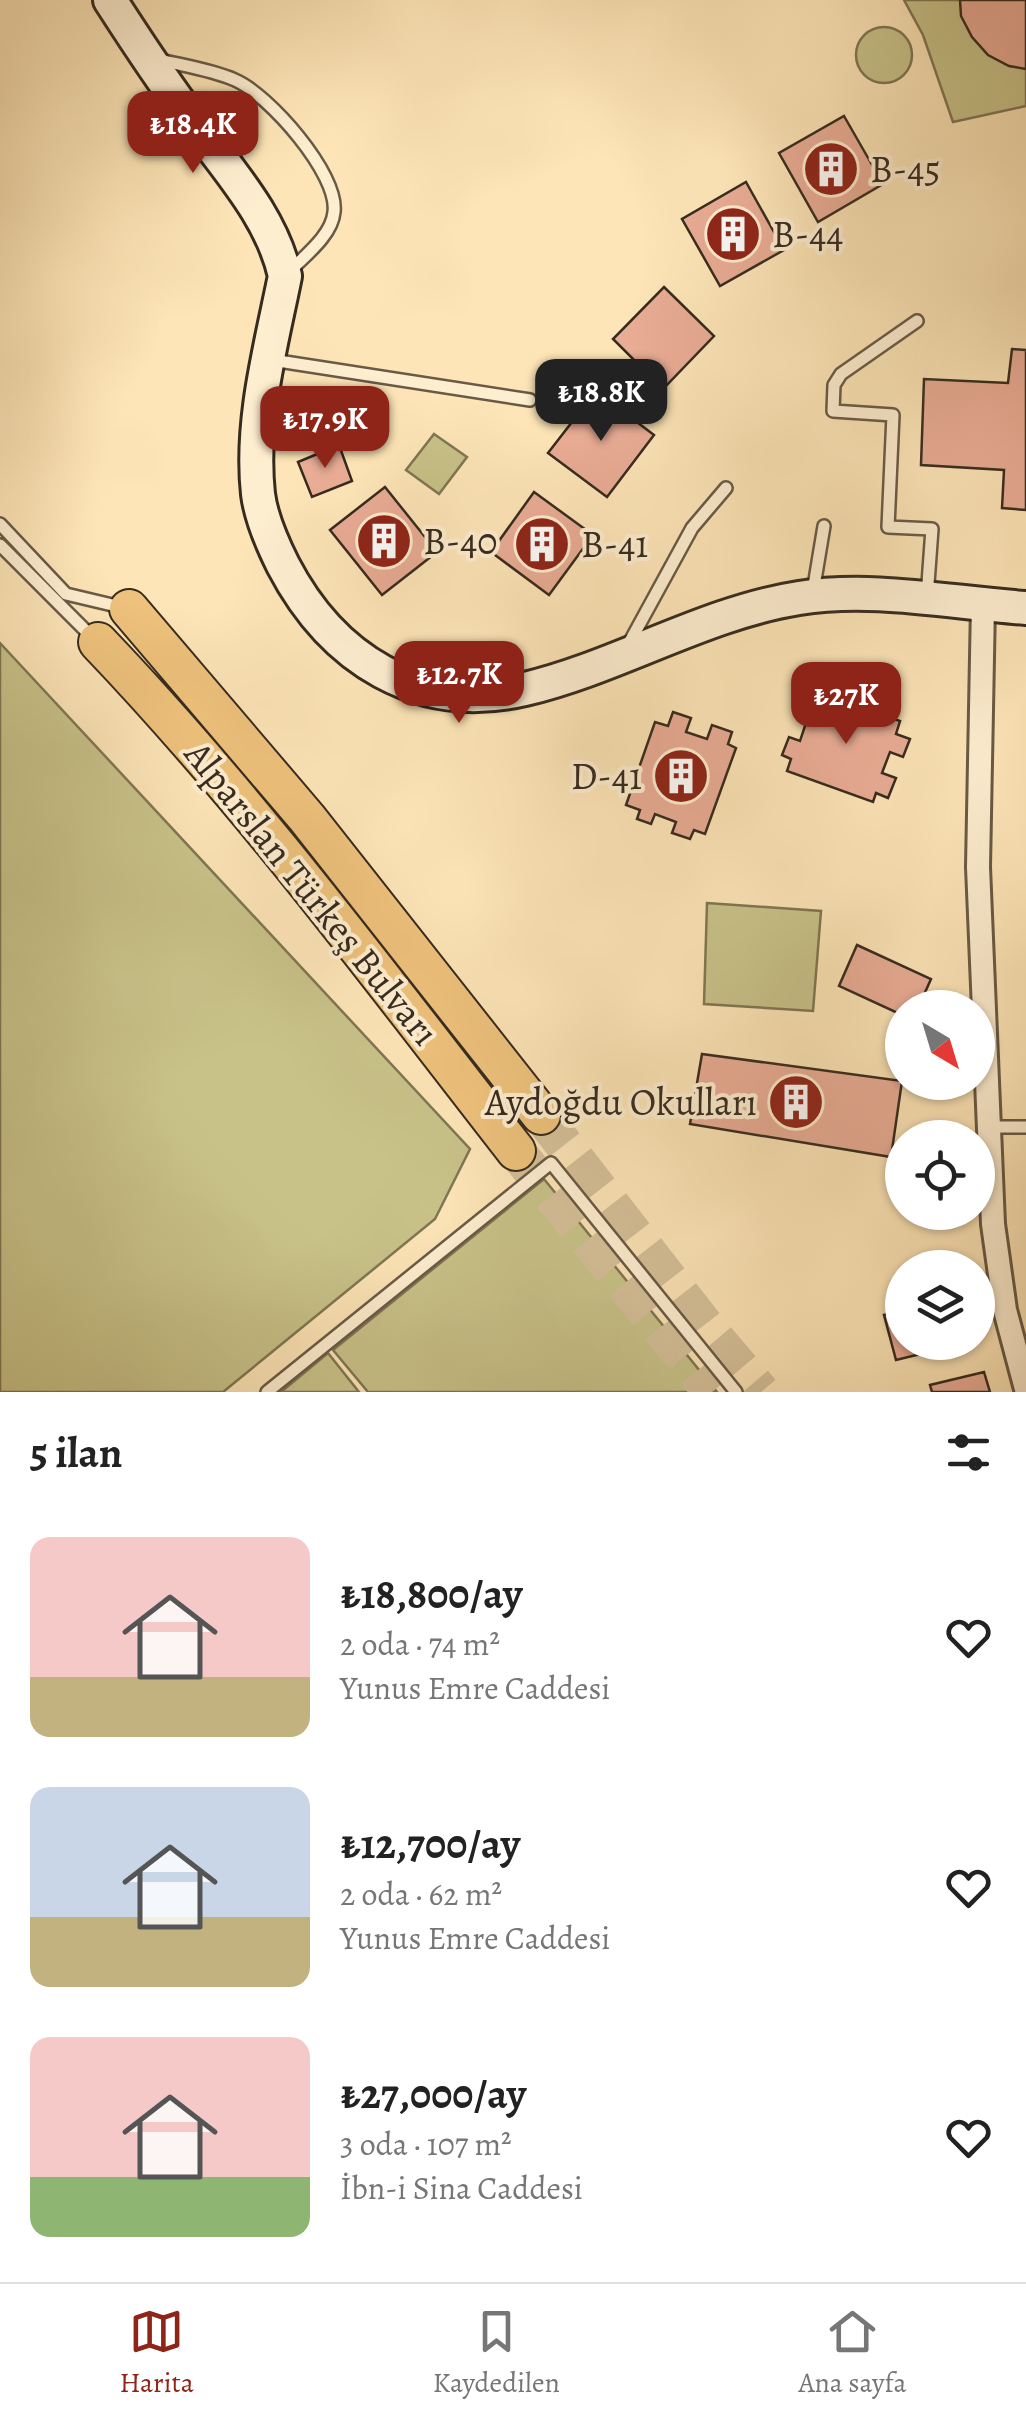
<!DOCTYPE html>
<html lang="tr">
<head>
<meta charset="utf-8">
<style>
  :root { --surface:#fff; --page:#f6f6f6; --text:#222; --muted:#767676; --line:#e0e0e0; --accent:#8f2418 }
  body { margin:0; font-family:Alegreya,serif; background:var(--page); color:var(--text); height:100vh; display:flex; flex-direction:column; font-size:38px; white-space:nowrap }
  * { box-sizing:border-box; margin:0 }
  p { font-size:32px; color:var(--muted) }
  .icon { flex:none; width:55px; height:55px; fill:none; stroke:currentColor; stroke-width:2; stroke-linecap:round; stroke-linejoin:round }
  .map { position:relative; height:1392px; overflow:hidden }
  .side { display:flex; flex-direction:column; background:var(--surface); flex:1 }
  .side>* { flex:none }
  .needle { width:65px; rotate:142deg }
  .tools { position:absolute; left:885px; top:990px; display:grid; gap:20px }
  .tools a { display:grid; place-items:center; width:110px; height:110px; border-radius:50%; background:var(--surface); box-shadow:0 2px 8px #0004; font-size:50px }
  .price { position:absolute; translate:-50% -85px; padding:0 22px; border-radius:20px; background:var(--accent); color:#fff; font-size:32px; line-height:65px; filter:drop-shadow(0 2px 5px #0008) }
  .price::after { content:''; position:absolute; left:50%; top:60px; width:30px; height:22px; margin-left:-15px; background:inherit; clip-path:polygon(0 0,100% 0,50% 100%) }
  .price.active { background:#222; color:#fff }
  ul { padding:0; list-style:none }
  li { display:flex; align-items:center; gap:30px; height:250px; padding:0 30px }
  li span { display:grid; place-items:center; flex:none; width:280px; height:200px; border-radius:20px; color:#555 }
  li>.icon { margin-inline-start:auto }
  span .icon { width:120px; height:120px; fill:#fffc; stroke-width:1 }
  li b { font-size:42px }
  h2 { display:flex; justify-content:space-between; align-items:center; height:120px; padding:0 30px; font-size:42px }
  .tabs { display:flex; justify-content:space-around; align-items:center; height:140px; border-top:2px solid var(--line); background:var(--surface); font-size:28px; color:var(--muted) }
  .tabs a { display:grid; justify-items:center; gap:5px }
  .tabs .active { color:var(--accent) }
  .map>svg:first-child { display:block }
</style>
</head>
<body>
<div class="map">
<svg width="1026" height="1392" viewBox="0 0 1026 1392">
  <rect width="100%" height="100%" fill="#fde5b7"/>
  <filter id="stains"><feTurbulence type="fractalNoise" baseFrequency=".002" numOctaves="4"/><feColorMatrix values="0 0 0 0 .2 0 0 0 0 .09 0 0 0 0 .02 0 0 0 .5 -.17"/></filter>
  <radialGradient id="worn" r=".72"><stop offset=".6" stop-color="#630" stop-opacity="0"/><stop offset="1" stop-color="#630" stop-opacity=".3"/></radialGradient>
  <path fill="#c8c289" stroke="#7f7654" stroke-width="2.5" d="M904,0H1026V106L953,122L923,35Z
    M856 55a28 28 0 1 1 56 0a28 28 0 1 1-56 0Z
    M434,434L467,457L439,494L406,470Z
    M0,643L470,1149L435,1219L223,1392H0Z
    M707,903L821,911L813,1011L704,1004Z
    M544,1179L717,1392H368L333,1350Z
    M328,1353L359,1392H281Z"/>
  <path fill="#e9ac95" stroke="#362b1f" stroke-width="2.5" d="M960,0H1026V69L1009,66L988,55L972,37L961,16Z
    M844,116L883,184L818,222L779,153Z
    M746,182L784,250L720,286L682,219Z
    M664,287L714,336L663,389L613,339Z
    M1012,349L1026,350V510L1002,508L1004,470L921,465L924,379L1008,383Z
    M596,391L654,435L607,497L548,453Z
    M339,445L352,481L312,497L298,462Z
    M385,487L437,552L382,595L330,530Z
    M534,492L593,535L549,595L491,552Z
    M817,691L900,721L896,734L910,739L903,757L890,752L882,773L896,778L888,798L876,793L873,802L787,771L791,759L782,755L789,737L800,741L807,720L798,717L803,702L812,705Z
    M673,712L691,718L686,732L707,739L712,725L732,732L728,744L736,748L705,834L694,830L690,839L672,833L676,822L655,814L651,824L637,819L640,810L626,805L655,722L668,726Z
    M857,945L931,979L918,1008H902V1015L839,986Z
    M702,1054L902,1081L891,1157L690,1124Z
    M902,1311V1342L966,1343L896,1360L884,1315Z
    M984,1372L990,1392H932L930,1385Z"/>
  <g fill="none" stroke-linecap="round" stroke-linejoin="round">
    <path stroke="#d5c099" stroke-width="38" stroke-dasharray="38 19" stroke-linecap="butt" d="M541,1115L710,1332L761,1392
      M516,1151L712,1392"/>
    <g stroke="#685a45" stroke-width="16">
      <path id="lane" d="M160,60C185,66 212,70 235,80C268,94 339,174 334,212C332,236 303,257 288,273
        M917,321L841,374L834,385L833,411L893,415L888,527L932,529L927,597
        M272,360L530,400
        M0,524L66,594L125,608
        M0,545L92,637
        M813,592L824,526
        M627,647L692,528L726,488
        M990,1127H1026
        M267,1392L551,1163L736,1392"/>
    </g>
    <g stroke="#685a45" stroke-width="28">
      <path id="street" d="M983,605L978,867L993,1224L1005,1310L1026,1389"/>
    </g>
    <g stroke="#362b1f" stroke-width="38">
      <path id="secondary" d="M110,0C137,42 164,83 194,123C228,170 272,217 285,276C271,346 250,421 258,494C261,518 272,543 283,565C332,659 418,714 525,689C618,667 704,613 799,598C873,586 952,603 1026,608"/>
    </g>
    <g stroke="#362b1f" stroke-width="42">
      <path id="primary" d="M129,609L307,818L541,1115
        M98,642C250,801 381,978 516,1151"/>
    </g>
    <use href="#lane" stroke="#feeed0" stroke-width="11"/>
    <use href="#street" stroke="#feeed0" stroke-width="22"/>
    <use href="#secondary" stroke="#feeed0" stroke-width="32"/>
    <use href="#primary" stroke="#eec27c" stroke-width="38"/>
  </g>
  <defs>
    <g id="building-disc" transform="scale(2.875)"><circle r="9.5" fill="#8f2418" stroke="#feeed0"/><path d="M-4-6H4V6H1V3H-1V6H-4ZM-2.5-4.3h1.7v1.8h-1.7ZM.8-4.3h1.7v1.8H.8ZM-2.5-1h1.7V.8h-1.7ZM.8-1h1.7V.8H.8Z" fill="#fff"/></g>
  </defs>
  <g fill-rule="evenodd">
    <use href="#building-disc" x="831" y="169"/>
    <use href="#building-disc" x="733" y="234"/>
    <use href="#building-disc" x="384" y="541"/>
    <use href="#building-disc" x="542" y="544"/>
    <use href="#building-disc" x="681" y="776"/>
    <use href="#building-disc" x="796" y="1102"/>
  </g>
  <g text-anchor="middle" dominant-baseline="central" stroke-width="8" stroke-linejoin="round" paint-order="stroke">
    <g font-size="38" fill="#362b1f" stroke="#feeed0" text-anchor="start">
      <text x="870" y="169">B-45</text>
      <text x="772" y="234">B-44</text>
      <text x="423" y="541">B-40</text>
      <text x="581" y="544">B-41</text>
      <text x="642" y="776" text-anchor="end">D-41</text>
      <text x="757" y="1102" text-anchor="end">Aydoğdu Okulları</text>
    </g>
    <g font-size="38" fill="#362b1f" stroke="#feeed0">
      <text transform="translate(312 893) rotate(51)">Alparslan Türkeş Bulvarı</text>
    </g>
  </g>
  <rect width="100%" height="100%" filter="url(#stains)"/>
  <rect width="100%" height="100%" fill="url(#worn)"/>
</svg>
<div class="tools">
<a><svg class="needle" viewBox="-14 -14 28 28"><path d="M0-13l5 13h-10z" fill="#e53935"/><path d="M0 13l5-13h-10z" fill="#767676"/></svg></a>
<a><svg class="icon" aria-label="locate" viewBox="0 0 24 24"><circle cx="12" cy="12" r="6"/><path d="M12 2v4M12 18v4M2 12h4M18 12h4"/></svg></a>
<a><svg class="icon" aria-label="layers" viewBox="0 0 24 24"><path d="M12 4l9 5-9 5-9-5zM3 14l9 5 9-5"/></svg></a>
</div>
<b class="price" style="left:193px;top:176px">₺18.4K</b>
<b class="price active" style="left:601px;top:444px">₺18.8K</b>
<b class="price" style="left:325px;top:471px">₺17.9K</b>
<b class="price" style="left:459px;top:726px">₺12.7K</b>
<b class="price" style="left:846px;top:747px">₺27K</b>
</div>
<section class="side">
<h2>5 ilan<svg class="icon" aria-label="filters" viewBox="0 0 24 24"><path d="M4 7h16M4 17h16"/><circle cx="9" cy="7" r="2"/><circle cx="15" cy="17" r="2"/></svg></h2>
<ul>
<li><span style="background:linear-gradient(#f6c9c9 70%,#c2b280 0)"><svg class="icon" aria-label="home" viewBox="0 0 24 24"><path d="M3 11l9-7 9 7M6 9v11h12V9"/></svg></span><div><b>₺18,800/ay</b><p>2 oda · 74 m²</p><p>Yunus Emre Caddesi</p></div><svg class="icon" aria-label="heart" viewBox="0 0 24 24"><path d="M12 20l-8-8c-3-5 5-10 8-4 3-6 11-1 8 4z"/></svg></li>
<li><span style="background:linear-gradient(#c9d6e8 65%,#c2b280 0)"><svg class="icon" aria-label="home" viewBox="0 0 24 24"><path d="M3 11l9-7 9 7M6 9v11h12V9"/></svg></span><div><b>₺12,700/ay</b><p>2 oda · 62 m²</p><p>Yunus Emre Caddesi</p></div><svg class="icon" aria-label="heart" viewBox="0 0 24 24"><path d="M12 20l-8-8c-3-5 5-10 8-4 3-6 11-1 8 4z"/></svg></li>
<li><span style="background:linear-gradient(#f6c9c9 70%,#8fb573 0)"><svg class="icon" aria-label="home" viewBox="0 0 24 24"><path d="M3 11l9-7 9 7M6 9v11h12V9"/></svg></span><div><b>₺27,000/ay</b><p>3 oda · 107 m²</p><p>İbn-i Sina Caddesi</p></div><svg class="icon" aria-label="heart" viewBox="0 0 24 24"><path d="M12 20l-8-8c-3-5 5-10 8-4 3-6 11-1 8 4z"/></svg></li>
</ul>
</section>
<nav class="tabs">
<a class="active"><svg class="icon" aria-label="map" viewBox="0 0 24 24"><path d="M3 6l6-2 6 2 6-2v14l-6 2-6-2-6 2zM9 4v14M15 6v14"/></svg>Harita</a>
<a><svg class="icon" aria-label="saved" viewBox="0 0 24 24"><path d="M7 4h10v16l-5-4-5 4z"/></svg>Kaydedilen</a>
<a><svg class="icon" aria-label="home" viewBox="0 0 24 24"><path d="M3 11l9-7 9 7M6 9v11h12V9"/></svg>Ana sayfa</a>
</nav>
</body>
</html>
